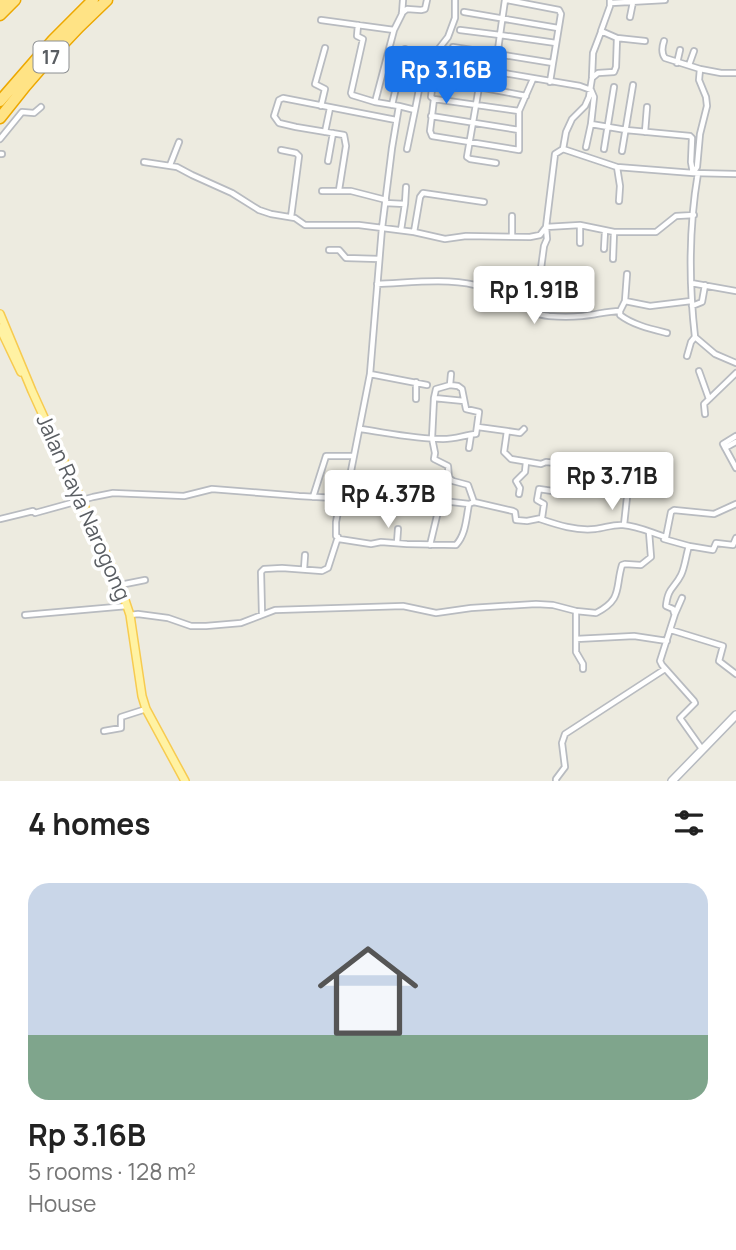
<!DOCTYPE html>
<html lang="en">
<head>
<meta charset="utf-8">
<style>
  :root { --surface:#fff; --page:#f2f2f2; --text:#222; --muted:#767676; --accent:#1a73e8 }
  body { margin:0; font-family:Manrope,sans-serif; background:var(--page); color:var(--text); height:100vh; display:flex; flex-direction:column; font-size:26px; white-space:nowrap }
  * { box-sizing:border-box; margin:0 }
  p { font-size:23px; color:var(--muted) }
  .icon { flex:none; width:38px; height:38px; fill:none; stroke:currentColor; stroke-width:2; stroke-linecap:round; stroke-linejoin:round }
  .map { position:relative; height:781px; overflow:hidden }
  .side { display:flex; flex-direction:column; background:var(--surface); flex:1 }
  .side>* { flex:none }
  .price { position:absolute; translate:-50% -60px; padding:0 16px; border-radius:7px; background:#fff; color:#222; font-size:23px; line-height:46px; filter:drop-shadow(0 2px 4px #0008) }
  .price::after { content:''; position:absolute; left:50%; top:42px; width:21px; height:16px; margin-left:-10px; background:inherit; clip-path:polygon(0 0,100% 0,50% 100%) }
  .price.selected { background:var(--accent); color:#fff }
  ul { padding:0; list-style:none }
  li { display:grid; align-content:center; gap:14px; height:371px; padding:0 28px }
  li span { display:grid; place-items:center; height:217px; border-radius:21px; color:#555 }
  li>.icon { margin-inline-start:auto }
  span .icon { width:126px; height:126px; fill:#fffc; stroke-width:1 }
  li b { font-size:30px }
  h2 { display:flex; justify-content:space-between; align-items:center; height:84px; padding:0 28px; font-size:30px }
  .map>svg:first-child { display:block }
</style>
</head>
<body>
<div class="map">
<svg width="736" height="781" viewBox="0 0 736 781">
  <rect width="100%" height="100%" fill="#edebe0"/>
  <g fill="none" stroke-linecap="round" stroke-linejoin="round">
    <g stroke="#b8bbc0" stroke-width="8">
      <path id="minor" d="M507,0L559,10L561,14L553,63
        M611,3L665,0
        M464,12L558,28
        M402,13L407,9L421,10L425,9L427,0
        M630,17L633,2
        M321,20L394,30
        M460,30L500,35L505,0
        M617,38L645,41
        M453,47L553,63L550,82
        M433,61L580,86L591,90
        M677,63L680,50
        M689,65L694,51
        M480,69L479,87L433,81L431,97L434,99L430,131L432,136L519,150V111L533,79
        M700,69L721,73H736
        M495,72L500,35L556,43
        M592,77L593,53L601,32
        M591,90L594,97L591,124L626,130L690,136L692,138L691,162L693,173L736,174
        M434,99L519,111
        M375,102L394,30L402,14L403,0
        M392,105L405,49
        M321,106L325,89L315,84L325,48
        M399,106L415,110L422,74L430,60L448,37L455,18V0
        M431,116L519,130
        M325,132L330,108
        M645,132L647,107
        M0,139L22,112L34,113L41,107
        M586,147L591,124
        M407,149L415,110
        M563,149L617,167L693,173L697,167L700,134L707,106L706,97L699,80L700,69L665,58C661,53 662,47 664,41
        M604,149L614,87
        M281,150L296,153L299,156L291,217
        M622,151L633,85
        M0,154H2
        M328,161L333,133
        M144,162L177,167L192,175L232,193L259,210L271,214L295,218L305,225H359L414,232L445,239L466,236L530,237L540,235L546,227L555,154L563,149L566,132L572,119L585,106L589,97L592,78L598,73L614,72L616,67L617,38L601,31L610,6V0
        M496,163L470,159L467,157L479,87L526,96
        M170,165L179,142
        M617,167L620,186L619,201
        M698,173C689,226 689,284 695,337L715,354L736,363
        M339,190L346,146L344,135L296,127L279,123L274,116L279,100L283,98L396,120
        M322,191H351L386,200
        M385,203L405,204L406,187
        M401,230L405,204
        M414,232L420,197L423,193L484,202
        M512,237V216
        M580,243V225
        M604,249L605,231
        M329,250H339L346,258L379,259
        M613,259L614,232
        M691,283L736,291
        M377,284C408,283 445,278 475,285C490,288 508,295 521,303C533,311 533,314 549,316C560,317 572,317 582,316C595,315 607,311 620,311L625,301L650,306L691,301
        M625,301L627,274
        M520,303L525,272
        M692,306L702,302L705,285
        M620,311V315C633,325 651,329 667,333
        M535,313L544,246L547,239L546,227L580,225L614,232H656L676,216L694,215
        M687,356L691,342L695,337
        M699,371L709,399
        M370,374L427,385
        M434,398L436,389L450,385
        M416,399V382
        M464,401L434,398L432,438L435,453L434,459L448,466L449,478L453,481L468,485L474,502
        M705,414L704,404L736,373
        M478,427L507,431L504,452L511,459L541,464L546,462L566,464L569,467V471C585,473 601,470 617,473L621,490L627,497L624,525
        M360,429C388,433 415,439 443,439C455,439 465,435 476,434L479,412L466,409L462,389L458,386L450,385L451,374
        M507,431L520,433L524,429
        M736,436L723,444L736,468
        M469,448L471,435
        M725,448L736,442
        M519,494L520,488L516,481L525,472L526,462
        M341,496L336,522V536L339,539L371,544L381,542L407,544L456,545C466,534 466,519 469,504L474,502
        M313,497L326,456H353
        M474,502L513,511L515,512L516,520L527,521L542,518L544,504L537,500L539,489L559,492
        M0,519L33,511L35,513L93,497L113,493L184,496L212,489L299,496L335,498L341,496L351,471L370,374L382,228L392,148L399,106L375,102L352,95L351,93L363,39L357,36L358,25
        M540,519C558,525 576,531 595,529C605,528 613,524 623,525C638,526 652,533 666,537L671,512L674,510L714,514L736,504
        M664,539L689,546L713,550L716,543L733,545L736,538
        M397,543L398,529
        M430,545L440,503L443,501L469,504
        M304,569L305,555
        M120,585L145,580
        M682,598L675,614L660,661L662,665L694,701L695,703L680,718L702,749
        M576,611V652L583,664V669
        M674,613L673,609L666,606C668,587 674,589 681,575C685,567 686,555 689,546
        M262,614L261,572L264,569L282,568L322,571L328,568L338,537
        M25,615L127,606
        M130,615L138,614L168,618L191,626H206L241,623L275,610L403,606L436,613L471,608L536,604L553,605L576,611L596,613C623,599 615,588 622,565L625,564L641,565L651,557L649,532
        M671,630L723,646L719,661L736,674
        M576,639L634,636L667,641
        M104,731L121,728V717L146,709
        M556,781V779L565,767L562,743L565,734L665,669"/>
    </g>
    <g stroke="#b6bac0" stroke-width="10">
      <path id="secondary" d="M672,781L736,715"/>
    </g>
    <g stroke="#f7cb50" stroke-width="10">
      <path id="primary" d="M0,314L32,391L120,585L130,615L142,696L146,709L185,781
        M0,328L21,372"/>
    </g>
    <g stroke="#eda800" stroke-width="13">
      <path id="motorway" d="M0,3L3,0
        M0,15L15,0
        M0,101L53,40L93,0
        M0,118C32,76 68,36 107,0"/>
    </g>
    <use href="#minor" stroke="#fff" stroke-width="4.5"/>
    <use href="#secondary" stroke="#fff" stroke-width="7"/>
    <use href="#primary" stroke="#fff2a3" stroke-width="7"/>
    <use href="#motorway" stroke="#ffe385" stroke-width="10"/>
  </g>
  <g text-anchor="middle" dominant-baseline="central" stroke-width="7" stroke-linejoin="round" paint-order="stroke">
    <rect fill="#fff" stroke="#8b8e91" stroke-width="2" x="33.5" y="41.5" width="35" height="31" rx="5"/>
    <g font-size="19" font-weight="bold" fill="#595d62">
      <text x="51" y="57">17</text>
    </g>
    <g font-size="21" fill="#595d62" stroke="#fff">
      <text transform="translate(84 507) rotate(66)">Jalan Raya Narogong</text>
    </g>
  </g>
</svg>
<b class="price selected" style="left:446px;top:106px">Rp 3.16B</b>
<b class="price" style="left:534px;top:326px">Rp 1.91B</b>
<b class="price" style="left:612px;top:512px">Rp 3.71B</b>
<b class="price" style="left:388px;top:530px">Rp 4.37B</b>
</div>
<section class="side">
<h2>4 homes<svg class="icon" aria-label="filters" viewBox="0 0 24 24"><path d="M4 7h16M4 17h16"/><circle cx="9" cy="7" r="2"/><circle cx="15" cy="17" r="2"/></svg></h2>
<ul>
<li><span style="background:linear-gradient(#c9d6e8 70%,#7fa58c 0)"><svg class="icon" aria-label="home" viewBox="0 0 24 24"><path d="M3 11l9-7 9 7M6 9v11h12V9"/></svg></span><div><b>Rp 3.16B</b><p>5 rooms · 128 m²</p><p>House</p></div></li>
</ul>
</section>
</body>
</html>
